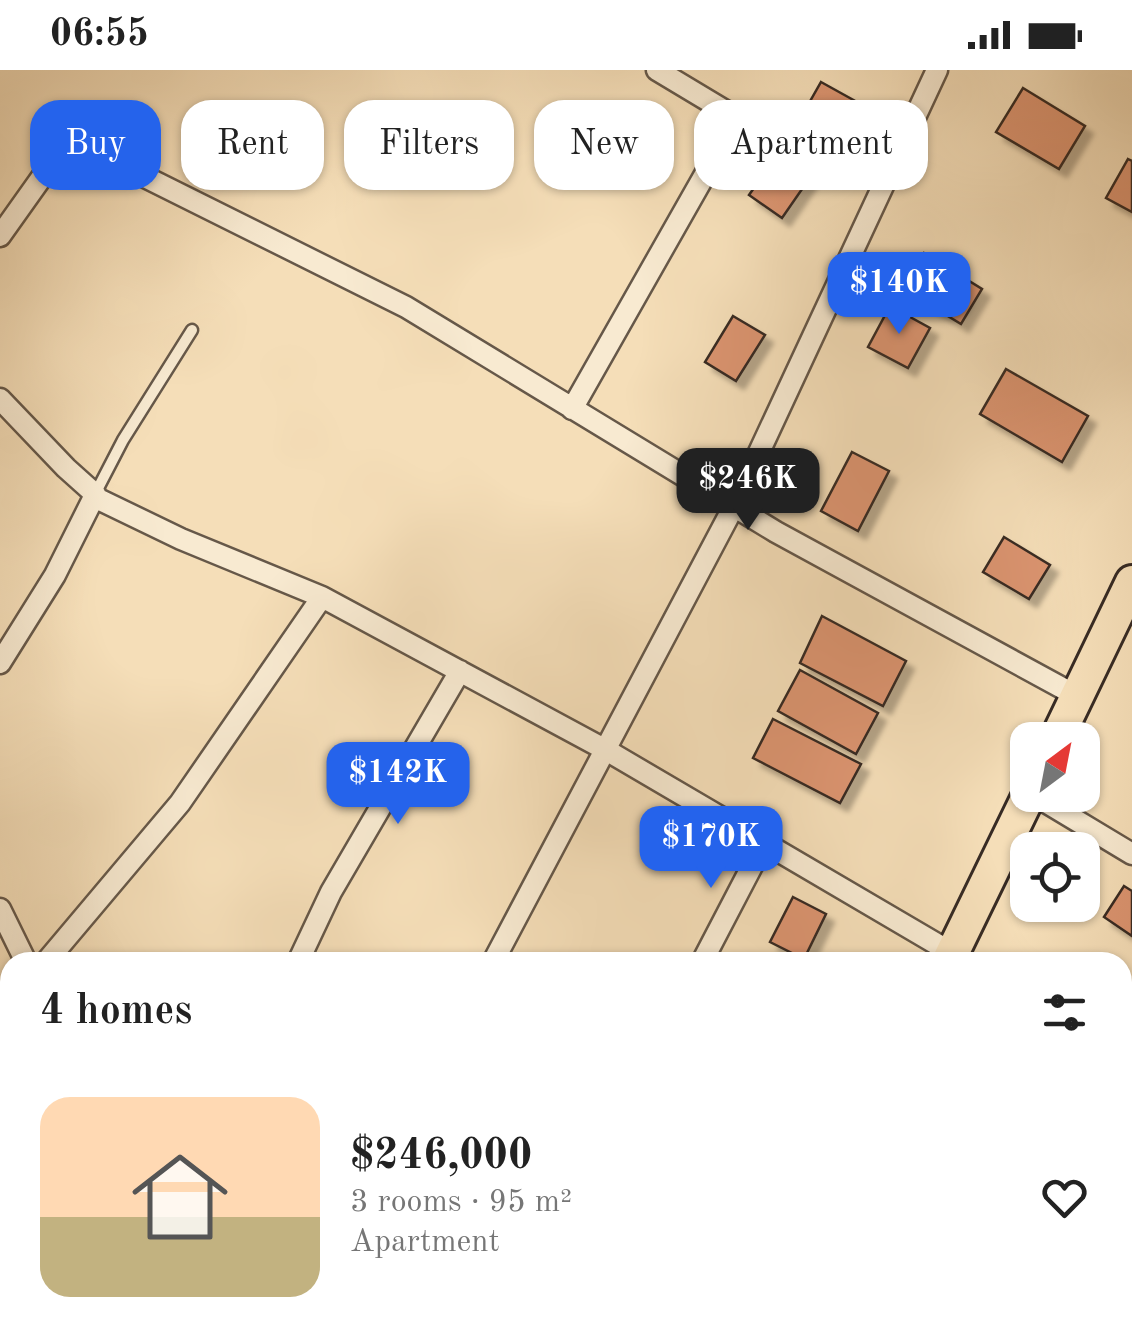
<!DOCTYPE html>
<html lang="en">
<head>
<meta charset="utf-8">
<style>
  :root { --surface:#fff; --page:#f6f6f6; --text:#222; --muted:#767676; --line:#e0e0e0; --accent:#2563eb }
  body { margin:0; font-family:"Old Standard TT",serif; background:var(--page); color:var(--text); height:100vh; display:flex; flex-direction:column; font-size:38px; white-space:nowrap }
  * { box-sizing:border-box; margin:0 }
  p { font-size:32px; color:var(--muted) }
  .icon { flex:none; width:55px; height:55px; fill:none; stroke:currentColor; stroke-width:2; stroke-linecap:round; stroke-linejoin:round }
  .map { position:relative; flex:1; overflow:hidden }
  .sheet { position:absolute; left:0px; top:882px; width:1132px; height:392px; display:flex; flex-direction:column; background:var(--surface); border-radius:30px 30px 0 0; box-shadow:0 2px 8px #0004 }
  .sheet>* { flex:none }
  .top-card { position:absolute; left:30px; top:30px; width:1072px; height:90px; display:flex; gap:20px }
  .needle { width:65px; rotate:32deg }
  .buttons { position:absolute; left:1010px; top:652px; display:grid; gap:20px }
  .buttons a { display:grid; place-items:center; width:90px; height:90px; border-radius:20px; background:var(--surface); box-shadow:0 2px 8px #0004; font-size:50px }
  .price { position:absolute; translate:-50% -85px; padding:0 22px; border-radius:20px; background:var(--accent); color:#fff; font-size:32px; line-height:65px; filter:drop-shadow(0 2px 5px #0008) }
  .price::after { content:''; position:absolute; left:50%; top:60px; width:30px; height:22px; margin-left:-15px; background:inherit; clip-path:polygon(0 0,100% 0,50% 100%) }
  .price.current { background:#222; color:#fff }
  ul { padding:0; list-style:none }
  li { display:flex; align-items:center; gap:30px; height:250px; padding:0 40px }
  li+li { border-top:2px solid var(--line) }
  li span { display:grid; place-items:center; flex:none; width:280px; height:200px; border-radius:30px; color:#555 }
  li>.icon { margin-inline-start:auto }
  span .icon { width:120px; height:120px; fill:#fffc; stroke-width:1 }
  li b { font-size:42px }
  h2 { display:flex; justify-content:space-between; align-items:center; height:120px; padding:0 40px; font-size:42px }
  .tag { padding:0 35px; border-radius:30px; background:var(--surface); box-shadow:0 2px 8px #0004; font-size:35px; line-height:90px }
  .tag.current { background:var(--accent); color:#fff }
  .status { display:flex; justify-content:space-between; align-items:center; height:70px; padding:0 50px; background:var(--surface); direction:ltr }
  .status svg { height:28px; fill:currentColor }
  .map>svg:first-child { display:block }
</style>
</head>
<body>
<div class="status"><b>06:55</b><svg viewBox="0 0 49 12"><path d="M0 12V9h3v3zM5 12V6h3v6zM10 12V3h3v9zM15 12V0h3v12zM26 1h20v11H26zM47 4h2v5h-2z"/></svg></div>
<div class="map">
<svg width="1132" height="1273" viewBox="0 0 1132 1273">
  <defs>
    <filter id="shadow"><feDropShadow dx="8" dy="8" stdDeviation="2.5" flood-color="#0004"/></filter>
  </defs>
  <rect width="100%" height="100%" fill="#f5deb8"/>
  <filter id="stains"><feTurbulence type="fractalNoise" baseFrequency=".002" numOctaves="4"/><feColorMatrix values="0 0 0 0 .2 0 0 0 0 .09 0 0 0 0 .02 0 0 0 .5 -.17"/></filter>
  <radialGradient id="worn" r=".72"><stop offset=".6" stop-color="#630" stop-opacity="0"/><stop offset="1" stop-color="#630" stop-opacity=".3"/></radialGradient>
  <path fill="#db946f" stroke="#372b24" stroke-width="2.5" filter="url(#shadow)" d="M821,12L884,47L863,85L800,49Z
    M1023,18L1085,56L1059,99L996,62Z
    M795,60L827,83L782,148L749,125Z
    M1128,89L1132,91V142L1106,128Z
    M924,183L982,219L961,254L902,218Z
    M890,236L930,258L908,298L868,277Z
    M733,246L765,265L736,311L705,292Z
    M1006,299L1088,346L1062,392L980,344Z
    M852,382L889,401L858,461L821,441Z
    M1004,467L1050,495L1029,529L983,502Z
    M822,546L906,591L883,636L800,593Z
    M800,600L878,643L856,684L778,641Z
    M773,649L861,694L840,733L753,688Z
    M1124,816L1132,821V866L1104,847Z
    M793,827L826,844L804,889L770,872Z"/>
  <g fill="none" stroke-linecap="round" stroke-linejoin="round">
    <g stroke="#665849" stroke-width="15">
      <path id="service" d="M94,426L123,370L192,260"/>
    </g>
    <g stroke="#665849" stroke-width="25">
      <path id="minor" d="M0,166L54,90L123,96L406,237L776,462L1077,626
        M0,329L66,398L95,424
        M572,339L737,48L657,0
        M0,593L55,505L94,427L181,469L322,527L606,680L952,883
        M1034,725L1132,784
        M0,839L26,892
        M46,892L180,733L322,527
        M298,892L331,822L460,601
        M493,892L734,436L937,0
        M702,892L764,773
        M0,942L10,932
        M1122,1045L1132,1030
        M237,1265L243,1273
        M916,1265L930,1273
        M8,1273L16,1265
        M281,1273L285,1265
        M509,1273L513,1265
        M997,1273L1000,1265"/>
    </g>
    <g stroke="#372b24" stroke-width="38">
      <path id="trunk" d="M1056,670L1132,512
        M948,892L1029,725
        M764,1273L767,1265"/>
    </g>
    <use href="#service" stroke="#f8ead1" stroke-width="10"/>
    <use href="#minor" stroke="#f8ead1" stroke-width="20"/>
    <use href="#trunk" stroke="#f5deb8" stroke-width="32"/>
  </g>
  <rect width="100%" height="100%" filter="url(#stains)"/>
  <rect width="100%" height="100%" fill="url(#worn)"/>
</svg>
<div class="buttons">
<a><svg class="needle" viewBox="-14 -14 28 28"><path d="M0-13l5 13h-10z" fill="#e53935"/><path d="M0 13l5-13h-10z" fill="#767676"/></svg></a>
<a><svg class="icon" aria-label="locate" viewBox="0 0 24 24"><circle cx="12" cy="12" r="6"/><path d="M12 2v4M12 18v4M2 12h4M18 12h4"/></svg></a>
</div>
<b class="price" style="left:899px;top:267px">$140K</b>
<b class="price current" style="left:748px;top:463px">$246K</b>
<b class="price" style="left:398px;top:757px">$142K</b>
<b class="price" style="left:711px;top:821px">$170K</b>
<div class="top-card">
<a class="tag current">Buy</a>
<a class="tag">Rent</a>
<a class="tag">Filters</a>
<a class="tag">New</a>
<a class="tag">Apartment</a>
</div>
<section class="sheet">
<h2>4 homes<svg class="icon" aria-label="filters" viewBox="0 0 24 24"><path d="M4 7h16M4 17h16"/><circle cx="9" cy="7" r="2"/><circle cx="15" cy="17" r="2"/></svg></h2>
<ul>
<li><span style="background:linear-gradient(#ffd9b3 60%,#c2b280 0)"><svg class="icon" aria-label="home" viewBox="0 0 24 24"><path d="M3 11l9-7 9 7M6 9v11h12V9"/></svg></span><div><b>$246,000</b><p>3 rooms · 95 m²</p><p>Apartment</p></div><svg class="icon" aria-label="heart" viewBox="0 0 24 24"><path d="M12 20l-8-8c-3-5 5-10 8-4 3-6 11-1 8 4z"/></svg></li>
</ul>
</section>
</div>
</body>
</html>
